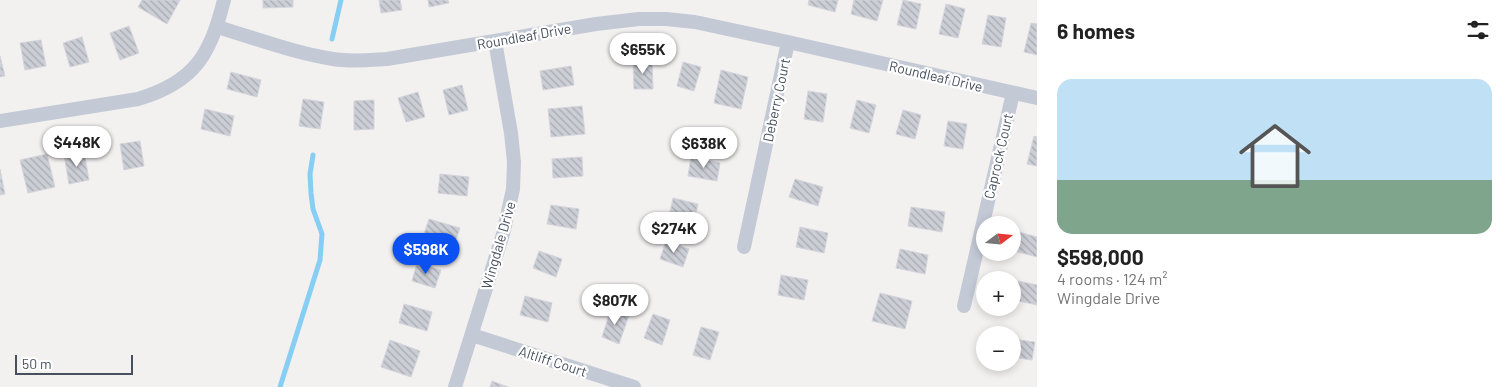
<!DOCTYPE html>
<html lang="en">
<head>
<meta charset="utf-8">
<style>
  :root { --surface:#fff; --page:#f2f2f2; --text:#222; --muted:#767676; --line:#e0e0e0; --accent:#0b51f2 }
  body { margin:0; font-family:Barlow,sans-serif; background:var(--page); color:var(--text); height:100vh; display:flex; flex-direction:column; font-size:19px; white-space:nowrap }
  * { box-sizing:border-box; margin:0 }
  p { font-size:16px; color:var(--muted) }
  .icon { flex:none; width:28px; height:28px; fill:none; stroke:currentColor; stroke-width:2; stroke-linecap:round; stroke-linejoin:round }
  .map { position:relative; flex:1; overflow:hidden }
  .sheet { display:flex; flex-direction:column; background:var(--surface); width:475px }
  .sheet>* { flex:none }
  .needle { width:32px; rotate:74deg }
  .buttons { position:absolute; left:976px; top:216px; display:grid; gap:10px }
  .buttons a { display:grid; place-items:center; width:45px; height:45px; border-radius:50%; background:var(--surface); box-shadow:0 2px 8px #0003; font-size:25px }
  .scale { position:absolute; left:15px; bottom:12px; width:118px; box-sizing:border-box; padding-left:5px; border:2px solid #47505f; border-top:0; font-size:14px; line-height:18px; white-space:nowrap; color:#47505f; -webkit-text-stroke:4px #fff; paint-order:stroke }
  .price { position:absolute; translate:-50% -42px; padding:0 11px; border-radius:18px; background:#fff; color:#222; font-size:16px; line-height:32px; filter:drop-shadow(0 1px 2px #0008) }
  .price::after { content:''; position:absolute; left:50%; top:30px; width:15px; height:11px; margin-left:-8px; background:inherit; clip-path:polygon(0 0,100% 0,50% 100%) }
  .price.active { background:var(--accent); color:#fff }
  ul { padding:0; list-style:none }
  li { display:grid; align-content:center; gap:10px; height:265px; padding:0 20px }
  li+li { border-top:1px solid var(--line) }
  li span { display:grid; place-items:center; height:155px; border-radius:15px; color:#555 }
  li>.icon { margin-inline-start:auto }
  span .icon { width:90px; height:90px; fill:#fffc; stroke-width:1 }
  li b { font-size:21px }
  h2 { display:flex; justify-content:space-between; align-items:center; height:60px; padding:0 20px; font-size:21px }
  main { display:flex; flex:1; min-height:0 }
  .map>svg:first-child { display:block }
</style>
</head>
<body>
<main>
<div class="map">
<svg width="1037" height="387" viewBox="0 0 1037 387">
  <defs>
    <pattern id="building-back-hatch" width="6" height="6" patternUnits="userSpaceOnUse" patternTransform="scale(1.25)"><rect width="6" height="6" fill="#ccced6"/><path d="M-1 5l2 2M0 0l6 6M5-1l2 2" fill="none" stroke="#a7aab1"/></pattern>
  </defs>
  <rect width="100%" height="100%" fill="#f3f0f0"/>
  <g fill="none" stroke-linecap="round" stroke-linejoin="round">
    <path stroke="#86cef3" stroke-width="5" d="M332,39L341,0
      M280,387L320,260L322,234L313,209L311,193L310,174L313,155"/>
  </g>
  <path fill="url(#building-back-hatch)" stroke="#d4d5dc" d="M142,0H180L167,24L138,7Z
    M263,0H293V7L263,8Z
    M379,0H400L402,10L381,13Z
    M428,0H448L449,3L429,7Z
    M809,0H838L835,12L808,5Z
    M854,0H883L877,21L851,14Z
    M903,0L921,4L916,29L897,25Z
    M946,4L965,9L958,38L939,34Z
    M988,15L1006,18L1001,47L982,44Z
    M1031,23L1037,24V55L1024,52Z
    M129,26L139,53L120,60L110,33Z
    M82,37L89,62L70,67L63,43Z
    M41,40L46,66L25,70L20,43Z
    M0,56L5,76L0,77Z
    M633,61H652L653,89H634Z
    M683,62L701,67L694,91L677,86Z
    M571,66L574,85L543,90L540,71Z
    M721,70L748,77L741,109L714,103Z
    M231,72L261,80L257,97L227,89Z
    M462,85L468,110L449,115L443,90Z
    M808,91L827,94L823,122L804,119Z
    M418,92L425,117L406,122L398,98Z
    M303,99L324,102L320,129L299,126Z
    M374,100V129L354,130V101Z
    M857,100L876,105L869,133L850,128Z
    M582,106L585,134L551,137L548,109Z
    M205,109L234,116L230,136L201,129Z
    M903,110L921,115L915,139L896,134Z
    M948,121L967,124L963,149L944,146Z
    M1034,136L1037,137V166L1027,164Z
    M140,141L144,166L124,170L120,144Z
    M84,151L89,180L69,184L64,155Z
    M47,154L55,187L28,193L20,160Z
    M582,157L583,176L553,178L552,159Z
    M691,157L720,163L717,181L688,176Z
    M0,169L5,194L0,195Z
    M440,174L469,177L467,196L438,193Z
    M795,179L823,187L818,206L789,197Z
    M673,198L698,204L694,222L669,216Z
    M551,205L579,209L576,229L547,224Z
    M911,207L945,212L942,232L908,226Z
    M429,219L460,228L454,246L423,237Z
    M800,227L828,233L824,253L796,247Z
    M1019,232L1037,237V257L1014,251Z
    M666,241L689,249L683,267L660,259Z
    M900,249L928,255L925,274L896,268Z
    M539,251L562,259L556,277L533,268Z
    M417,263L441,270L435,288L412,281Z
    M781,275L808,280L804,300L778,295Z
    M1018,281L1037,285V305L1014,300Z
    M880,293L912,301L905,329L872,321Z
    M525,296L552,303L548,322L520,315Z
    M404,304L432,312L427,331L399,323Z
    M611,309L629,315L619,344L602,337Z
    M653,314L670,320L662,345L644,338Z
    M701,327L719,332L710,360L693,355Z
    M1012,339L1035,342L1032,360L1012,357Z
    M390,340L420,351L411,377L381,367Z
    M492,381L508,387H490Z"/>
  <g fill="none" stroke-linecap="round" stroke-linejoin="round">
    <path stroke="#c3cad6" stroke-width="14" d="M217,27C255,38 294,53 333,59C351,62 369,60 387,59L596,24L639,19H666L695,22L788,42L1037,98
      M0,121L138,99C195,82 210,55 224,0
      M744,247L788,42
      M964,306L1013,93
      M472,335L634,387
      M455,387L503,234L513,189L514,162L511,133L495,41"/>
  </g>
  <g text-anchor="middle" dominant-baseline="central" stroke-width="4.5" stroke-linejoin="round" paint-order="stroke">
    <g font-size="14" fill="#47505f" stroke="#fff">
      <text transform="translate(524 36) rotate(-10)">Roundleaf Drive</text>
      <text transform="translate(936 76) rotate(13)">Roundleaf Drive</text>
      <text transform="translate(776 100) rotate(-78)">Deberry Court</text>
      <text transform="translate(998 156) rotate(-77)">Caprock Court</text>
      <text transform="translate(498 245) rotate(-74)">Wingdale Drive</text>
      <text transform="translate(553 361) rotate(18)">Altliff Court</text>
    </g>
  </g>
</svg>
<div class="buttons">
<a><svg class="needle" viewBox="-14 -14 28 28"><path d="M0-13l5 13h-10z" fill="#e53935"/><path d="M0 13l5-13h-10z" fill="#767676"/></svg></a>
<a>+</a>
<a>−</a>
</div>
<div class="scale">50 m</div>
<b class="price" style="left:643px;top:75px">$655K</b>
<b class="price" style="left:77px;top:168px">$448K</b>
<b class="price" style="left:704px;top:169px">$638K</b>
<b class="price" style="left:674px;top:254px">$274K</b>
<b class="price active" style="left:426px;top:275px">$598K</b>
<b class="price" style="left:615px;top:326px">$807K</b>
</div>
<section class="sheet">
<h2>6 homes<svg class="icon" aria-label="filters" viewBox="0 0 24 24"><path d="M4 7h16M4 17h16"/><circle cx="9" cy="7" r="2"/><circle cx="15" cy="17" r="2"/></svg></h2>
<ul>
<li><span style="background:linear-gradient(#bfe0f5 65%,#7fa58c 0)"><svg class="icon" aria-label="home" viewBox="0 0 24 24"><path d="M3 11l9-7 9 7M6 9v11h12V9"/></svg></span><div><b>$598,000</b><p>4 rooms · 124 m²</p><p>Wingdale Drive</p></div></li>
</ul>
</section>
</main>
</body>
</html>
